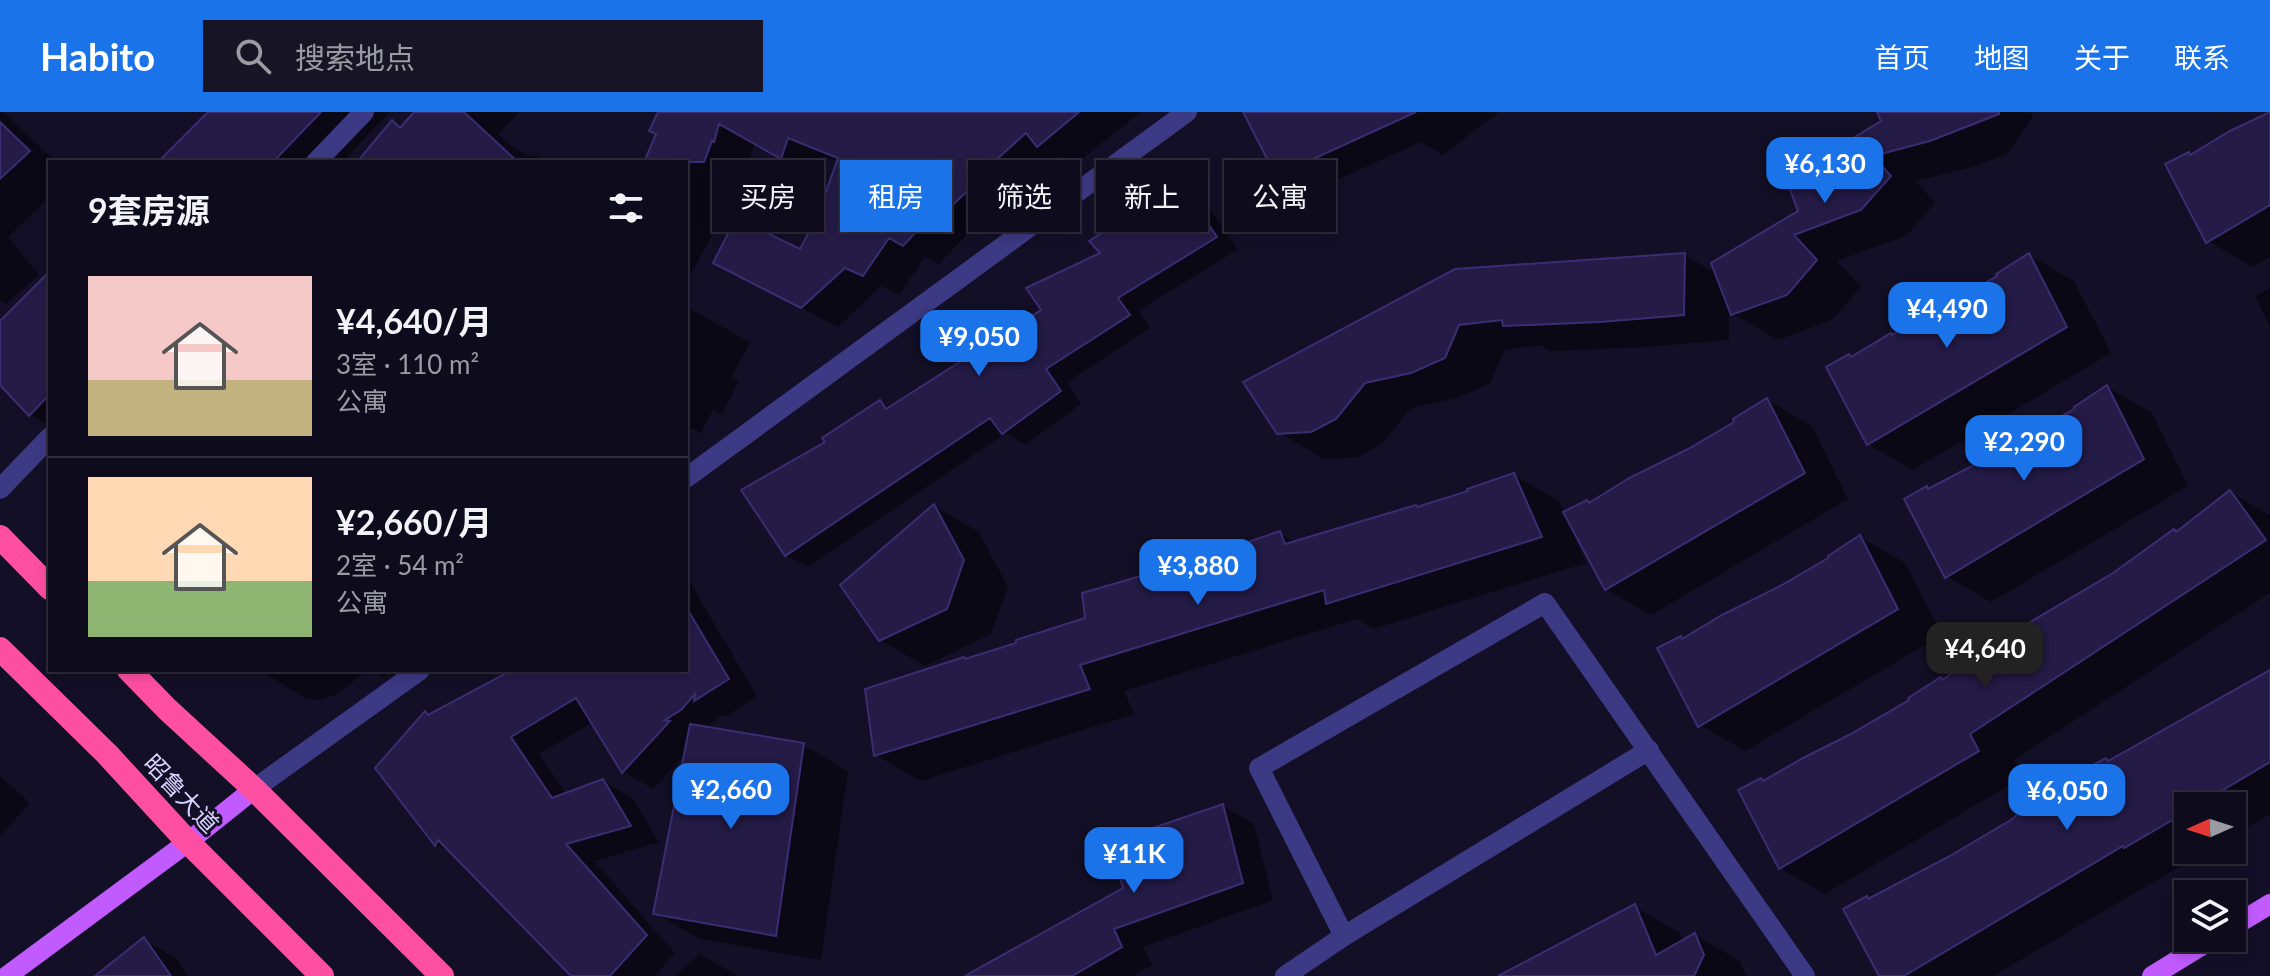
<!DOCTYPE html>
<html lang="zh">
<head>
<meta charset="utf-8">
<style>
  :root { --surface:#0e0b1c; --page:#171425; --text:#f1f3f6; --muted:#9b9ba3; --line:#2e2b3b; --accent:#1a73e8 }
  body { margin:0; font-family:Lato,"Noto Sans SC",sans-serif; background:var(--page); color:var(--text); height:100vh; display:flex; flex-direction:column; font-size:30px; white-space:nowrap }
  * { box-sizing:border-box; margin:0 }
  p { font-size:26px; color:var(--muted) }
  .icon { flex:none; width:44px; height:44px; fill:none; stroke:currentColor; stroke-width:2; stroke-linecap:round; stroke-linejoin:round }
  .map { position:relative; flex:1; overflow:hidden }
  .sheet { position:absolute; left:48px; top:48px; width:640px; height:512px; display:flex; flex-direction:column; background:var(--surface); border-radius:0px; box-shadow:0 4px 12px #0003,0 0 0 2px var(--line) }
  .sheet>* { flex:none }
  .banner { position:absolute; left:712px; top:48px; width:760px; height:72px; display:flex; gap:16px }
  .needle { width:52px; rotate:267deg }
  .buttons { position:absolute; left:2174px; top:680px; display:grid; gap:16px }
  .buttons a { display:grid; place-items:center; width:72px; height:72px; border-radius:0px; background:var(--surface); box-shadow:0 4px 12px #0003,0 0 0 2px var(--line); font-size:40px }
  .price { position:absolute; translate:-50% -68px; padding:0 18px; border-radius:16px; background:var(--accent); color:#fff; font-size:26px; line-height:52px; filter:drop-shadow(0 2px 4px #0008) }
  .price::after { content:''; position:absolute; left:50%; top:48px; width:24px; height:18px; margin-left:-12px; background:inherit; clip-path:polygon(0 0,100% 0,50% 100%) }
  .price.selected { background:#222; color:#fff }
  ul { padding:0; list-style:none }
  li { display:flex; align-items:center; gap:24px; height:200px; padding:0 40px }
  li+li { border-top:2px solid var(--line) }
  li span { display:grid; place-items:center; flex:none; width:224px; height:160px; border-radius:0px; color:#555 }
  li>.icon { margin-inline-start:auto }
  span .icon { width:96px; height:96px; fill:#fffc; stroke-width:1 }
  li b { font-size:34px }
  h2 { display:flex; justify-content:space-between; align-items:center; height:96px; padding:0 40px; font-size:34px }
  .chip { padding:0 28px; border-radius:0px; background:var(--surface); box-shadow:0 4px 12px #0003,0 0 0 2px var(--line); font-size:28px; line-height:72px }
  .chip.selected { background:var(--accent); color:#fff }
  header { display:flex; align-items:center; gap:48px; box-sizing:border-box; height:112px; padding:0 40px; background:var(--accent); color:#fff }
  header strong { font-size:38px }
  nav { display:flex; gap:44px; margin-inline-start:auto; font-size:28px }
  .search { width:560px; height:72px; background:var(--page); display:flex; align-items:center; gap:20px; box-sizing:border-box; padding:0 28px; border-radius:0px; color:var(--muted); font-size:30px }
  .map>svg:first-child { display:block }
</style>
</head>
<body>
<header>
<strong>Habito</strong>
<div class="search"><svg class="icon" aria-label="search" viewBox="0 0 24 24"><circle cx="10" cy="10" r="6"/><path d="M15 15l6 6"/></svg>搜索地点</div>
<nav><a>首页</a><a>地图</a><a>关于</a><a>联系</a></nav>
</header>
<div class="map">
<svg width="2270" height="864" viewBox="0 0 2270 864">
  <rect width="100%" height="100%" fill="#130f26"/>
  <path fill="#0007" d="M0,0H4L56,50H50V85L8,125L39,163L6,192L0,189Z
    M211,0H390L342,50H161Z
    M417,0H520L498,22L511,34L531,45L533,42L548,50H360L392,11L402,17Z
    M661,0H1141L1074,53L1058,44L1032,68L1017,88L1015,87L979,120L972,117L939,152L925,145L899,183L881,174L838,215L715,151L801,140L819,105L839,50L824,44L816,65L755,31L749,48H748L731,90L724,87L708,131L686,170V50H646L658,22Z
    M1264,0H1499L1443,43L1420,30L1309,81L1277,63Z
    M1879,0H2030L2033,5L2007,42L1976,54L1916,69L1935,91L1907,123L1837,149L1861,175L1832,208L1778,228L1733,202L1729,193V228L1646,235L1550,239L1541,233L1504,238L1490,271L1457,286L1411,296L1382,332L1357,345L1324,347L1278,320L1246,271L1684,143L1718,162L1800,99L1884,9Z
    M2270,2V145L2253,155L2208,129L2192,45Z
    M1181,73L1203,86L1237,138L1139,198L1150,216L1067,270L1081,292L1025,333L1006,321L808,455L786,443L828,331L880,290L891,296L1043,199L1103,142Z
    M2029,143L2074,169L2111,241L1913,358L1868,332L1852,246L1999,165Z
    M50,162V314L30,302L0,270V212Z
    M2270,176V214L2255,184Z
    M686,195L750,230L732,265L739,269L722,303L713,298L701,321L686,314Z
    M2107,275L2152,301L2188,374L1991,490L1946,464L2076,298Z
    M1767,288L1812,314L1848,387L1651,503L1606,477L1574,417L1572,418L1586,451L1373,517L1356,507L1124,579L1134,602L921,669L876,643L967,549L1088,507L1237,438L1279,421L1296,431L1419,397L1514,363L1559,389L1564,401L1590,392L1736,311Z
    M2230,380L2270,403V481L2014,648L2023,665L1825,782L1780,756L1764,670L1911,589L1941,567L1944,569L2177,421Z
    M934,394L979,420L1008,475L991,522L925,554L880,528Z
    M1860,425L1905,451L1942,523L1745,639L1700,613L1783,475L1830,446Z
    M686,468L689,469L757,584L725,605L721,603L706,617L803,633L848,659L821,848L700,827L655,801L686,641L653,677L624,660L593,610L539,642L567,683L603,669L633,687L659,730L594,749L675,841L655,864H574L456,744L436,732L377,656L430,604L516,558H686Z
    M2270,557V702L2232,724V694H2188V738H2208L1993,864H1881L1870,788L1951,745Z
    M260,558H368L335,583L318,588L305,586Z
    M372,558H393L384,565Z
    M0,664L30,691L0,724Z
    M1223,694L1254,712L1273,788L1143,835L1152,853L1133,864H969L1125,777Z
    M1635,795L1680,821L1684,830L1695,823L1740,849L1746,864H1519Z
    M144,828L176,846L188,864H98Z
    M700,842L738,864H674Z"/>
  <path fill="#241b47" stroke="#3b2d73" stroke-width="2" d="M208,0H321L273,50H158Z
    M414,0H464L518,50H357L392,8L400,16Z
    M658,0H1079L1037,35L1026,21L996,48L981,70L979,68L943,102L936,98L903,134L889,126L863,164L845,156L801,196L713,151L736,106L800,137L817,105L838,46L788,26L781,47L719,12L714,30L712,29L704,50H644L656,22L649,19Z
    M1243,0H1416L1276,64Z
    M1877,0H1999V2L1930,29L1873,44L1891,64L1861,98L1794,123L1817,148L1787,183L1731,203L1711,151L1798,99L1786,67L1881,9Z
    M2270,0V93L2206,131L2165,52L2189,40L2190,43L2230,19Z
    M0,10L30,39L0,67Z
    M1181,71L1217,125L1118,186L1130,203L1046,257L1061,279L1002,322L990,306L785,444L741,378L825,330L822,326L880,288L886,297L1041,198L1026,176L1100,141L1089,129Z
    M1685,141L1684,203L1600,210L1503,214L1502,208L1459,213L1445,246L1411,261L1365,271L1336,307L1311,320L1277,322L1243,270L1455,157Z
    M2029,141L2067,215L1867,333L1826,255L1849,242L1851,245L1891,221L1892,223L1938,198L1997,164L1996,162Z
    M50,159V282L29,304L0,273V209Z
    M2107,273L2144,347L1945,466L1904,387L1927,374L1928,377L2010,334L2074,297V295Z
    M1767,286L1805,361L1605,478L1563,400L1587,388L1589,391L1629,366L1688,337L1734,310L1733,307Z
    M1514,361L1542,425L1326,492L1324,478L1080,553L1090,577L874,644L865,577L964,545L965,547L1016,531V528L1085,506L1082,481L1234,437L1233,435L1280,419L1285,432L1416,393L1417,395L1468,379L1467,377Z
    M2230,378L2266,428L1970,622L1979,639L1779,757L1738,678L1761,666L1763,669L1803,646L1849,623L1909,588L1908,586L1941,565L1942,568L2005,525L2113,461L2174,417L2176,420Z
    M934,392L964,448L947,497L879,529L840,473Z
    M1860,423L1898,497L1698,615L1657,536L1681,524L1682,527L1722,503L1782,473L1828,446V444Z
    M686,495L729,567L694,589L695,582L681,598L665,608L670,609L622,661L576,586L511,625L552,686L603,667L631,714L566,732L647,823L610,864H571L438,728L435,734L375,656L425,599L428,603L512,558H686Z
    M2270,558V650L2196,694H2188V699L2124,736L2123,734L1904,864H1879L1843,797L1867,784L1868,787L1950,744L2014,706V705L2083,658L2106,646L2108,649Z
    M690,612L804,631L776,824L653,802Z
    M1223,692L1243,771L1114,817L1122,835L1072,864H965L1123,776L1109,731Z
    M1635,792L1656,843L1695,821L1704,843L1694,864H1498Z
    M144,825L171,864H95Z"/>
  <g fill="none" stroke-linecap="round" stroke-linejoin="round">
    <path stroke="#3d3a85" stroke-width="20" d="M316,50L364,0
      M686,366L1187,0
      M0,377L50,325
      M254,677L420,558
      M1344,824L1649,638
      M1285,864L1344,824L1259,656L1545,491L1805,864"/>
    <path stroke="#c25bff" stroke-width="20" d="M2232,815L2270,792
      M7,864L188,730L254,677
      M2152,864L2214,826"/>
    <path stroke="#ff4fa3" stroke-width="24" d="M0,425L50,476
      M0,537L107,642L188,730L322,864
      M129,558L167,597L254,677L442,864"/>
  </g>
  <g text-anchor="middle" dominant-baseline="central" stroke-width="6" stroke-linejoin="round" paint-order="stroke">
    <g font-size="24" fill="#d9d4ff" stroke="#130f26">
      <text transform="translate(182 681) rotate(47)">昭鲁大道</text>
    </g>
  </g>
</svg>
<div class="buttons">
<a><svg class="needle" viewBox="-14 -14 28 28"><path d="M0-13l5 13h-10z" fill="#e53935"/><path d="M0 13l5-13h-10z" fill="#9b9ba3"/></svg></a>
<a><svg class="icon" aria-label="layers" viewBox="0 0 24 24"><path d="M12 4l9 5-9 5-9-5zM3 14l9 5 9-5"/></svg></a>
</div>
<b class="price" style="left:1825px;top:93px">¥6,130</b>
<b class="price" style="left:1947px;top:238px">¥4,490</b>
<b class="price" style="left:979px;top:266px">¥9,050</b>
<b class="price" style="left:2024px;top:371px">¥2,290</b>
<b class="price" style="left:1198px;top:495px">¥3,880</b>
<b class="price selected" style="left:1985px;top:578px">¥4,640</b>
<b class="price" style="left:731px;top:719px">¥2,660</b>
<b class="price" style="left:2067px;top:720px">¥6,050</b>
<b class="price" style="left:1134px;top:783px">¥11K</b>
<div class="banner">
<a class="chip">买房</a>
<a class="chip selected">租房</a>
<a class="chip">筛选</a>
<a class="chip">新上</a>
<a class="chip">公寓</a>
</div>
<section class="sheet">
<h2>9套房源<svg class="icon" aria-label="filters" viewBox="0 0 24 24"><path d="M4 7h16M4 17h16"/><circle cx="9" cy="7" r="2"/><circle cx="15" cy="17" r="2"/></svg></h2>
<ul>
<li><span style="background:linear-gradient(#f6c9c9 65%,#c2b280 0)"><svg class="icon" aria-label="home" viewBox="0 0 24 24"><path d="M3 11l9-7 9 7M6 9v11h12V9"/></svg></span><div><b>¥4,640/月</b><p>3室 · 110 m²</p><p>公寓</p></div></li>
<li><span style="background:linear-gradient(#ffd9b3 65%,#8fb573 0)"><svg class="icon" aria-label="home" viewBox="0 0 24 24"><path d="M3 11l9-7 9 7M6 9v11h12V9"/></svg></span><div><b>¥2,660/月</b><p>2室 · 54 m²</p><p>公寓</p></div></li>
</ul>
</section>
</div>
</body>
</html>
